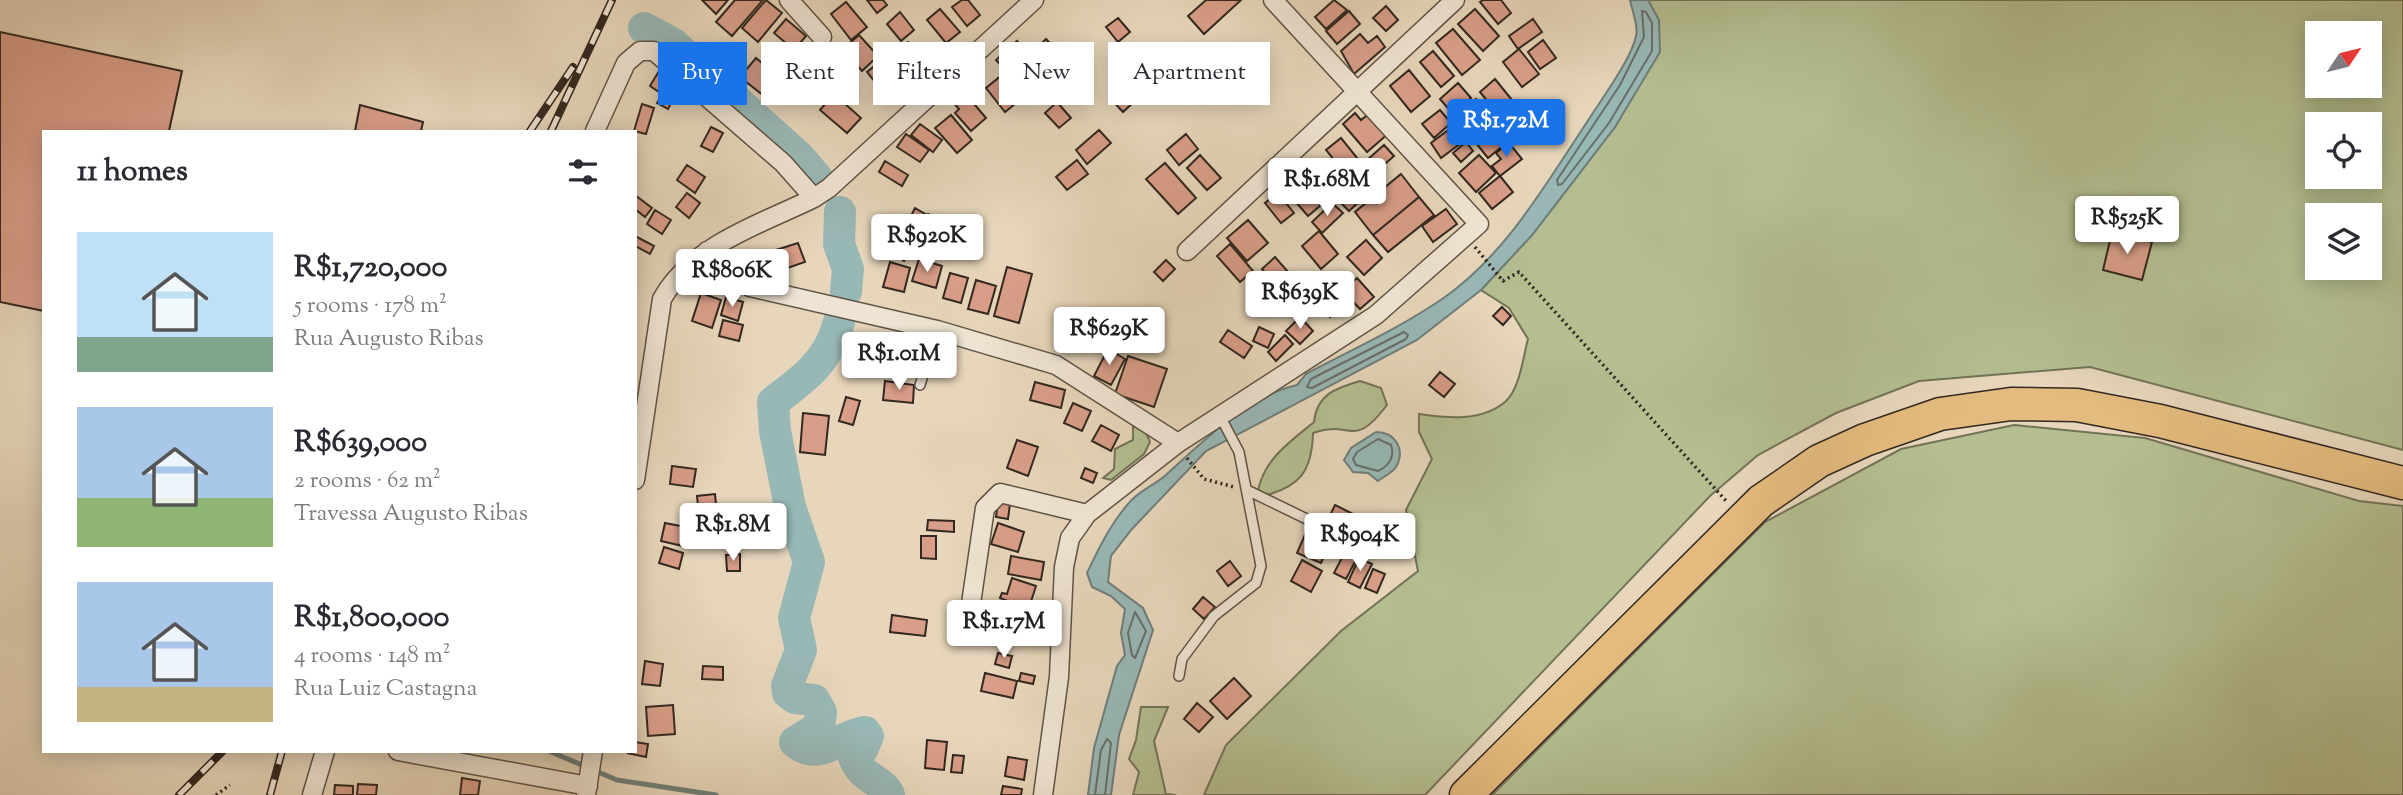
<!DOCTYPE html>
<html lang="en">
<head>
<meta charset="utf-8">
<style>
  :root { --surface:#fff; --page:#f7f7f7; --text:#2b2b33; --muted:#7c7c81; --accent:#1a73e8 }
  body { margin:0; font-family:"Sorts Mill Goudy",serif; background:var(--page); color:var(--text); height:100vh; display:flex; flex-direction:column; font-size:26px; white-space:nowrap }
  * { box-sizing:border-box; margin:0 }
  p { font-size:23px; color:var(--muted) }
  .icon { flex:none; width:38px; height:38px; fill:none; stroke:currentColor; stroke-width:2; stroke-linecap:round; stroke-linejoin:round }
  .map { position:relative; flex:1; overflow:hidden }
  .sheet { position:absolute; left:42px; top:130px; width:595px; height:623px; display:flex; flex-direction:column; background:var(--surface); border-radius:0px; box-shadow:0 4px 18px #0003 }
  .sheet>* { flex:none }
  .guide { position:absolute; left:658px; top:42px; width:665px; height:63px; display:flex; gap:14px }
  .needle { width:46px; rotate:55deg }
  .buttons { position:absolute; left:2305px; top:21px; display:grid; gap:14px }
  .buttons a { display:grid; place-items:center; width:77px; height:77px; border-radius:0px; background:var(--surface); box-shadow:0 4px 18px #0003; font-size:35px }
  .price { position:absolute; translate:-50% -60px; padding:0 16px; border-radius:7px; background:#fff; color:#222; font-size:23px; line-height:46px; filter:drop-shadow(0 2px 4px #0008) }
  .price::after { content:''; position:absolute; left:50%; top:42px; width:21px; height:16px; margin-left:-10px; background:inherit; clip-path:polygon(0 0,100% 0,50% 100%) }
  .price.current { background:var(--accent); color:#fff }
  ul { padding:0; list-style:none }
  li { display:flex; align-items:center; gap:21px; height:175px; padding:0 35px }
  li span { display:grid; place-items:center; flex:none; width:196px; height:140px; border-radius:0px; color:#555 }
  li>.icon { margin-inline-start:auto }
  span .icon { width:84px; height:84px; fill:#fffc; stroke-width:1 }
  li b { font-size:30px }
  h2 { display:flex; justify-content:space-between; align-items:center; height:84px; padding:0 35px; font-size:30px }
  .chip { padding:0 24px; border-radius:0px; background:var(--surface); box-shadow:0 4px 18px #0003; font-size:24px; line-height:63px }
  .chip.current { background:var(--accent); color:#fff }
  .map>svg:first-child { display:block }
</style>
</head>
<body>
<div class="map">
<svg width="2403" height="795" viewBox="0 0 2403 795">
  <rect width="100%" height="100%" fill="#e7d6bb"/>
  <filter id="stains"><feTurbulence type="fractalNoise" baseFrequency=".00286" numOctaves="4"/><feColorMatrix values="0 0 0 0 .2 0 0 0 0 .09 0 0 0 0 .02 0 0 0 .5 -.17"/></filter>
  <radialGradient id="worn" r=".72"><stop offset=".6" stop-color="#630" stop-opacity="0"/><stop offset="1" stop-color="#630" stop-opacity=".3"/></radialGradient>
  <path fill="#b4be91" stroke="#737358" stroke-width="2" fill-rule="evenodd" d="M1648,0H2403V450L2090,367L1919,381L1836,413L1758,455L1710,496L1425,795H1204L1226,745L1341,631L1418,571L1406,510L1432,459L1419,432V414C1447,418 1481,422 1505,402C1520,389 1523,357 1528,339L1509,308L1481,290L1532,235L1615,127L1659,52V21ZM2317,33H2370V86H2317ZM2317,124H2370V177H2317ZM2317,215H2370V268H2317Z
    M1360,381L1381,388L1387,405C1352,451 1353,419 1313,433C1312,471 1300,487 1263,496L1258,491C1264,459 1290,442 1314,422C1317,394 1336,388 1360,381Z
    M2014,425L2145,438L2359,501L2403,506V795H1492L1765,522L1901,449Z
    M1133,426L1145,430L1150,442L1144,454L1111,480L1103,478L1114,469L1115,449L1133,440Z
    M1141,707H1168L1154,741L1166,794L1176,795H1133L1139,772L1129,759L1136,740Z"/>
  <path fill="#98b8b6" stroke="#6f7e7a" stroke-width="2" d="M1630,0H1648L1659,20L1660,52L1615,127L1532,235L1481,290L1417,340L1206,451L1132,529L1111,556L1108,582L1143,608L1153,630L1119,735L1111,795H1088L1094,748L1117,666L1125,655L1121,633L1125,609L1111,596L1092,587L1087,573C1099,548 1110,525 1128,504C1138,491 1155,485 1166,475C1202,442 1248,396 1297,385L1306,374C1353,349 1402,327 1445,297C1507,253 1547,182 1589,119C1601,100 1632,58 1636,36C1639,27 1632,10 1630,0Z
    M1376,432C1395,432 1406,449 1396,467C1392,473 1383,477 1378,481L1368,473L1353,472L1344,460L1351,448Z"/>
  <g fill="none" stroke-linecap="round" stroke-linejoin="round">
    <path stroke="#65706a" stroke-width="2" d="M1642,11L1646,12L1652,23V51L1609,123L1562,184L1558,185L1557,180L1620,85L1644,37Z
      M1404,332L1408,335L1406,339L1312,388L1307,387L1311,379Z
      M1378,439L1391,445C1395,457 1389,466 1378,471L1356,465L1353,459L1357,452Z
      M1135,612L1146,631L1135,658L1132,655L1128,633Z
      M1095,795L1101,750L1107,739L1111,743L1105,795"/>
    <path stroke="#6f7e7a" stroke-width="5" d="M549,751L617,780L716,795"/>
    <path stroke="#98b8b6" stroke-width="32" d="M644,28L672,43L799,157L817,178
      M840,212L839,244L848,269L846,291
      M839,322C829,361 804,379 773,402L775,431L790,507L809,562L794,618L801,650L787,686L788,693L795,698L814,700L821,712L819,727L795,742C819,763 841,735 865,732L868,736L862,750L854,757C862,780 882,779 889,795"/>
  </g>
  <path fill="#d99e89" stroke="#32281f" stroke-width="2" d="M702,0H728L716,14Z
    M735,0H763L732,36L716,22Z
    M766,0L782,13L758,42L742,28Z
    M867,0H883L887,5L877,13Z
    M962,0H968L980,15L967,26L952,7Z
    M1206,0H1241L1204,34L1188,16Z
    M1334,0L1347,10L1326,29L1315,17Z
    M1483,0H1501L1511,13L1498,24L1480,2Z
    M846,2L867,27L851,40L831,14Z
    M1386,6L1398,20L1386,31L1373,18Z
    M940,9L960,32L946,43L927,20Z
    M1475,9L1499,36L1483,51L1458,24Z
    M1349,11L1360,24L1337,44L1326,31Z
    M900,12L914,30L901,41L887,24Z
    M1118,18L1130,32L1118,42L1106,27Z
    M786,19L806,36L794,50L774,33Z
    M1533,19L1542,32L1518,49L1509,36Z
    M1453,29L1480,60L1462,75L1436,43Z
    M0,32L182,71L169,131H44V311L0,302Z
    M1360,34L1368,43L1377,36L1385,47L1354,74L1341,51Z
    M859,35L878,56L862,71L843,49Z
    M1046,39L1071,66L1058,79L1033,52Z
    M1543,40L1556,58L1540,69L1528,52Z
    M1017,41L1041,67L1025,82L1013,69L1008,73L996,60Z
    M908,42L924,60L912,70L896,51Z
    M815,49L830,62L812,83L797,70Z
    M1519,49L1539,74L1522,87L1503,62Z
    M1433,51L1454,76L1441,87L1420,62Z
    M887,56L908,83L888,98L867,72Z
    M756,58L779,77L764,96L740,77Z
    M1071,66L1086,81L1072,94L1058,79Z
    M1409,70L1430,96L1411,112L1390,86Z
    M659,71L669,77L659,92L650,86Z
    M1002,75L1021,99L1005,112L986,88Z
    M1048,78L1061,94L1049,104L1036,88Z
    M1495,79L1512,100L1497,113L1480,92Z
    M1458,83L1471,98L1453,114L1440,99Z
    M1124,88L1135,101L1123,112L1111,99Z
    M664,90L675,96L668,109L657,103Z
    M963,91L986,118L971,131L955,113L959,109L952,101Z
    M834,94L861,118L847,133L820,110Z
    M1476,99L1495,121L1471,141L1453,119Z
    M1057,102L1071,118L1059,128L1045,113Z
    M642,104L654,108L646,134L634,131Z
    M360,105L423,122L421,131H355Z
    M1440,110L1451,123L1434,138L1422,124Z
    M1371,112L1389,133L1367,152L1343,124L1355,113L1361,120Z
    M951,115L972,140L957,153L935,128Z
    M920,124L942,140L933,152L911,135Z
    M1496,124L1510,140L1488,158L1475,142Z
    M1455,125L1465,140L1441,158L1431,143Z
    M711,127L723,133L713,152L701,146Z
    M1099,130L1111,143L1087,164L1076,150Z
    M906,134L929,150L920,162L897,147Z
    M1186,134L1198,149L1179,165L1167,150Z
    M1341,138L1362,164L1347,176L1326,150Z
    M1466,142L1473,151L1461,162L1453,153Z
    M1509,143L1522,159L1500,176L1492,166L1501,159L1496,153Z
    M1384,145L1394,156L1377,171L1367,160Z
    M1200,155L1221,178L1207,190L1187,168Z
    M1479,155L1496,173L1476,192L1459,173Z
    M1077,160L1088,174L1067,190L1056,177Z
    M885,161L908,175L902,186L879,172Z
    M1324,162L1338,180L1326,189L1312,171Z
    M1165,163L1196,198L1178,214L1146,179Z
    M1362,164L1372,177L1357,189L1347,176Z
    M687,165L705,177L695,193L677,180Z
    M1401,174L1419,197L1373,235L1355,212Z
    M1500,176L1513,192L1492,209L1479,193Z
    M1308,178L1327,200L1308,216L1289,194Z
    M1355,189L1363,198L1349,211L1340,202Z
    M687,193L700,203L689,218L676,207Z
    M1278,193L1294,213L1281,223L1265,203Z
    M635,195L652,208L645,217L635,209Z
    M1419,197L1434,215L1388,252L1373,235Z
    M1332,203L1343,213L1322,233L1312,222Z
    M915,208L925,214L919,226L909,220Z
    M1446,209L1457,224L1433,242L1422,226Z
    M655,210L671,220L662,234L647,224Z
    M928,214L955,226L945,248L918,236Z
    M1248,220L1268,243L1247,261L1227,238Z
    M891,226L917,243L904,261L879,244Z
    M1319,231L1338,254L1321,269L1302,246Z
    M2112,232L2152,242L2142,280L2103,270Z
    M635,236L654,246L650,254L635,246Z
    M1366,240L1382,258L1364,275L1347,257Z
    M798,243L805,262L770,274L763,254Z
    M1230,244L1253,271L1240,282L1217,256Z
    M1275,257L1289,273L1275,284L1262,269Z
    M919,259L942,266L936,288L912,281Z
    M1166,260L1175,269L1163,281L1154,272Z
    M890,262L910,268L904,292L883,287Z
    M1007,267L1032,274L1019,323L994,316Z
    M950,273L968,278L961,303L943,298Z
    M1292,273L1314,299L1299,312L1277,285Z
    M1357,278L1374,297L1360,309L1343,291Z
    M976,280L996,286L988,314L968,309Z
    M1328,286L1344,305L1330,317L1315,298Z
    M701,293L721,300L712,328L692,321Z
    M726,297L743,302L738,321L721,315Z
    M1502,307L1511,316L1503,325L1493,316Z
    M1300,317L1313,331L1300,344L1286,331Z
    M723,320L743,325L739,341L719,336Z
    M1259,327L1274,334L1268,348L1253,341Z
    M1228,330L1252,346L1244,358L1220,342Z
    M1285,335L1293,344L1276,361L1268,352Z
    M1108,349L1125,359L1111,385L1094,376Z
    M1128,356L1167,369L1154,407L1115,394Z
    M1440,372L1455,384L1444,397L1429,385Z
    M885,381L914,385L913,403L883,400Z
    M1035,382L1065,390L1061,408L1030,400Z
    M846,397L860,401L853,425L839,421Z
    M1073,403L1091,411L1082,431L1064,423Z
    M803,413L829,416L825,455L800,452Z
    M1101,425L1119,435L1111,451L1092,441Z
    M1017,440L1038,447L1028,476L1007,468Z
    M672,466L696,469L693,487L670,484Z
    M1085,468L1097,473L1093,483L1081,478Z
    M715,494L716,505L698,506L697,496Z
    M998,502L1010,504L1008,519L996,517Z
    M716,505L718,541H700L698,506Z
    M1335,505L1353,514L1345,531L1327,522Z
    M928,520L954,521V532L927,530Z
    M1366,520L1375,525L1368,537L1359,532Z
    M665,523L691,528L687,547L661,541Z
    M998,523L1024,532L1018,552L991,544Z
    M1379,526L1398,535L1388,557L1369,547Z
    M1307,530L1331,540L1321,563L1297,553Z
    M921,536H936V559L921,558Z
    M664,547L683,553L679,569L659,563Z
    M1346,550L1358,556L1346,579L1334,573Z
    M740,554V571H727L726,555Z
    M1011,556L1044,562L1041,580L1008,574Z
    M1359,558L1372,564L1360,588L1348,582Z
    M1302,560L1322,571L1311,592L1291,581Z
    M1230,561L1241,576L1228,586L1217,571Z
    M1373,569L1385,574L1377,593L1365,588Z
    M1012,578L1036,586L1026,617L1011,611L1013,603L1000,598L1002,593L1007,594Z
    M1203,597L1215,607L1204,619L1193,609Z
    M892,615L927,620L925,636L890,632Z
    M992,621L1026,626L1023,644L990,639Z
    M998,653L1012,656L1009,668L995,664Z
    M645,661L663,664L660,686L642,684Z
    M703,666L723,667V680L702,679Z
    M985,673L1017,681L1013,698L981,691Z
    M1021,673L1035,676L1033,684L1019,681Z
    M1234,678L1251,696L1227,719L1210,701Z
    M1197,703L1213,717L1199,732L1184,719Z
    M673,705L675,734L648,736L646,707Z
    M927,740L947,742L944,770L925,768Z
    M635,742L648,744L646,757L627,753L635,751Z
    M953,755L964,756L962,773L951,772Z
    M1008,757L1027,760L1024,780L1005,776Z
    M462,778L480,781L478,795H460Z
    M358,784L377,785L376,795H357Z
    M335,785L353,786V795H334Z
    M1003,786L1022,789L1021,795H1001Z"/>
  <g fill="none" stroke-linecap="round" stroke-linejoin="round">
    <g stroke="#5f5446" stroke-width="12">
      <path id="lane" d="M920,385L937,330
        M1247,490L1356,543
        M1179,676L1182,659L1214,616L1256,583L1261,566L1239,452L1220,416"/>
    </g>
    <g stroke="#5f5446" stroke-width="21">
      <path id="street" d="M789,0L822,37
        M595,131L626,63L640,51H654L783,163L814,198
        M707,251L722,268L750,287L937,330L1056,365L1178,443
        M1187,251L1455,0
        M635,480L662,299C692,245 761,224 814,198L829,188L1034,0
        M968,624L985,508L1000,493L1087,514
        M398,751L588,786
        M312,795L325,751
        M586,795L593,751
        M1043,795L1059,677L1064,567L1070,538L1087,514L1178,443L1376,315L1479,224L1273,0"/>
    </g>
    <g stroke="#32281f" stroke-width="35">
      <path id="highway" d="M1466,795L1761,501L1819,461L1865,440L1940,414L2011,404L2077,405L2160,421L2403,483"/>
    </g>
    <path stroke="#32281f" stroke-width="3.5" stroke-dasharray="2 3.5" stroke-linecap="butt" d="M1475,247L1503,281L1519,272L1728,503
      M1187,458L1204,479L1234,487
      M216,795L230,785"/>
    <use href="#lane" stroke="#efe4d3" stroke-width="9"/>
    <use href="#street" stroke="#efe4d3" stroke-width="18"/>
    <use href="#highway" stroke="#e4bb7e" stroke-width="32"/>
    <g stroke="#32281f" stroke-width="8">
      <path id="rail" d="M530,131L573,67
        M551,131L612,0
        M179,795L223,751
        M270,795L282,751"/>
    </g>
    <use href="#rail" stroke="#efe4d3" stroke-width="5" stroke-dasharray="16" stroke-linecap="butt"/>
  </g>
  <rect width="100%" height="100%" filter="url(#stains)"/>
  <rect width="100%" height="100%" fill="url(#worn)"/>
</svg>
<div class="buttons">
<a><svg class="needle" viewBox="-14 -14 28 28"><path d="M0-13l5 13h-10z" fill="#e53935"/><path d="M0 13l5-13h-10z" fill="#7c7c81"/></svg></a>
<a><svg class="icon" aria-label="locate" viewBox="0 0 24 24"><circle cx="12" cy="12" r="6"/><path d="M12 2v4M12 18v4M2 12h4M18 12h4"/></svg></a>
<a><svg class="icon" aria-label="layers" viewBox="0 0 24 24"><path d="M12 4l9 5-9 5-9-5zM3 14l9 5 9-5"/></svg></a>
</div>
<b class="price current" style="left:1506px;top:159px">R$1.72M</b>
<b class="price" style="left:1327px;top:218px">R$1.68M</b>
<b class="price" style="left:2127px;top:256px">R$525K</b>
<b class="price" style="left:927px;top:274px">R$920K</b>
<b class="price" style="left:732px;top:309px">R$806K</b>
<b class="price" style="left:1300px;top:331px">R$639K</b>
<b class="price" style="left:1109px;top:367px">R$629K</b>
<b class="price" style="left:899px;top:392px">R$1.01M</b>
<b class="price" style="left:733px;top:563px">R$1.8M</b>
<b class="price" style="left:1360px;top:573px">R$904K</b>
<b class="price" style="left:1004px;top:660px">R$1.17M</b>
<div class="guide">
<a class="chip current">Buy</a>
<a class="chip">Rent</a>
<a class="chip">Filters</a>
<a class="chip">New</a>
<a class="chip">Apartment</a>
</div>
<section class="sheet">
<h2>11 homes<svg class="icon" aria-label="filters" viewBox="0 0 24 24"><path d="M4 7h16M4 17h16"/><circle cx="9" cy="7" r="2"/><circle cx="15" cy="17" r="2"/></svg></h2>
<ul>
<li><span style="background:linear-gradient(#bfe0f5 75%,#7fa58c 0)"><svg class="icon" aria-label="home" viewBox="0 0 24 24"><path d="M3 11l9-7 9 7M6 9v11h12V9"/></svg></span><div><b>R$1,720,000</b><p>5 rooms · 178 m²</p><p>Rua Augusto Ribas</p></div></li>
<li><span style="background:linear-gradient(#a9c7e8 65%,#8fb573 0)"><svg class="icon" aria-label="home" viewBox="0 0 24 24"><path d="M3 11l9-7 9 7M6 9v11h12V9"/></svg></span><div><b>R$639,000</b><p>2 rooms · 62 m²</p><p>Travessa Augusto Ribas</p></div></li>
<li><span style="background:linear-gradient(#a9c7e8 75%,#c2b280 0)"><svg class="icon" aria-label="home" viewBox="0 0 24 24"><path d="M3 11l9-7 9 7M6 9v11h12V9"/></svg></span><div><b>R$1,800,000</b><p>4 rooms · 148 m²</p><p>Rua Luiz Castagna</p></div></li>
</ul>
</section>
</div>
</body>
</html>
